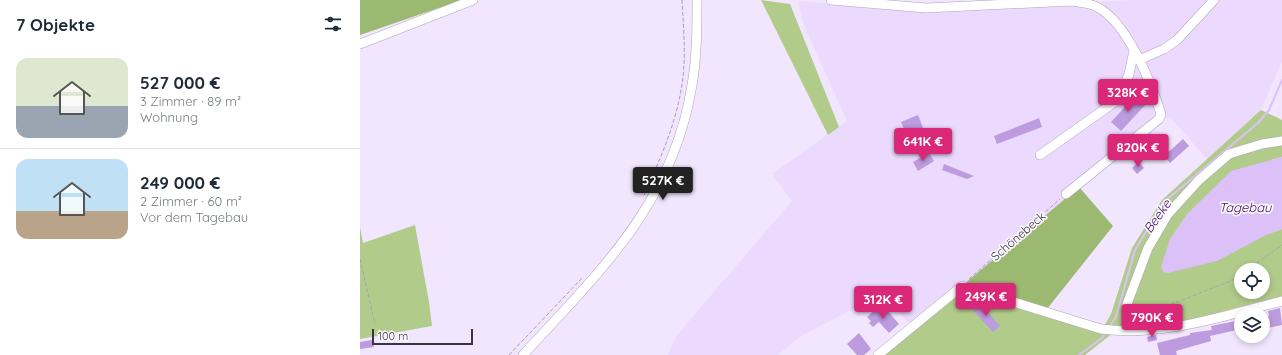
<!DOCTYPE html>
<html lang="de">
<head>
<meta charset="utf-8">
<style>
  :root { --surface:#fff; --page:#f6f6f7; --text:#1f2937; --muted:#747a83; --line:#e0e1e3; --accent:#db2777 }
  body { margin:0; font-family:Quicksand,sans-serif; background:var(--page); color:var(--text); height:100vh; display:flex; flex-direction:column; font-size:15px; white-space:nowrap }
  * { box-sizing:border-box; margin:0 }
  p { font-size:13px; color:var(--muted) }
  .icon { flex:none; width:22px; height:22px; fill:none; stroke:currentColor; stroke-width:2; stroke-linecap:round; stroke-linejoin:round }
  .map { position:relative; flex:1; overflow:hidden }
  .panel { display:flex; flex-direction:column; background:var(--surface); width:360px }
  .panel>* { flex:none }
  .tools { position:absolute; left:874px; top:263px; display:grid; gap:8px }
  .tools a { display:grid; place-items:center; width:36px; height:36px; border-radius:50%; background:var(--surface); box-shadow:0 2px 6px #0003; font-size:20px }
  .scale { position:absolute; left:12px; bottom:10px; width:101px; box-sizing:border-box; padding-left:4px; border:2px solid #39343f; border-top:0; font-size:11px; line-height:14px; white-space:nowrap; color:#39343f; -webkit-text-stroke:3px #faf7fd; paint-order:stroke }
  .price { position:absolute; translate:-50% -34px; padding:0 9px; border-radius:4px; background:var(--accent); color:#fff; font-size:13px; line-height:26px; filter:drop-shadow(0 1px 2px #0008) }
  .price::after { content:''; position:absolute; left:50%; top:24px; width:12px; height:9px; margin-left:-6px; background:inherit; clip-path:polygon(0 0,100% 0,50% 100%) }
  .price.current { background:#222; color:#fff }
  ul { padding:0; list-style:none }
  li { display:flex; align-items:center; gap:12px; height:100px; padding:0 16px }
  li+li { border-top:1px solid var(--line) }
  li span { display:grid; place-items:center; flex:none; width:112px; height:80px; border-radius:12px; color:#555 }
  li>.icon { margin-inline-start:auto }
  span .icon { width:48px; height:48px; fill:#fffc; stroke-width:1 }
  li b { font-size:17px }
  h2 { display:flex; justify-content:space-between; align-items:center; height:48px; padding:0 16px; font-size:17px }
  main { display:flex; flex:1; min-height:0 }
  .map>svg:first-child { display:block }
</style>
</head>
<body>
<main>
<section class="panel">
<h2>7 Objekte<svg class="icon" aria-label="filters" viewBox="0 0 24 24"><path d="M4 7h16M4 17h16"/><circle cx="9" cy="7" r="2"/><circle cx="15" cy="17" r="2"/></svg></h2>
<ul>
<li><span style="background:linear-gradient(#dfe7d0 60%,#9aa5b1 0)"><svg class="icon" aria-label="home" viewBox="0 0 24 24"><path d="M3 11l9-7 9 7M6 9v11h12V9"/></svg></span><div><b>527 000 €</b><p>3 Zimmer · 89 m²</p><p>Wohnung</p></div></li>
<li><span style="background:linear-gradient(#bfe0f5 65%,#b9a48a 0)"><svg class="icon" aria-label="home" viewBox="0 0 24 24"><path d="M3 11l9-7 9 7M6 9v11h12V9"/></svg></span><div><b>249 000 €</b><p>2 Zimmer · 60 m²</p><p>Vor dem Tagebau</p></div></li>
</ul>
</section>
<div class="map">
<svg width="922" height="355" viewBox="0 0 922 355">
  <rect width="100%" height="100%" fill="#f1e6fd"/>
  <path fill="#ebdafd" d="M770,0H922V61L901,110L847,159L810,117L805,118L719,187L553,328L522,294L439,337L418,355H308L316,336L432,201L412,174L487,121L443,23L438,1L567,12Z"/>
  <path fill="#b0cb8a" fill-rule="evenodd" d="M401,0L430,4L479,127L468,135Z
    M901,110L922,120V157L911,160L908,234L922,229V296L811,325L758,329L725,355H522L603,285L745,325L751,314L772,248L802,200ZM881,270H903V292H881Z
    M55,225L69,302L72,326L0,339V227L3,243Z"/>
  <path fill="#9cb971" d="M0,0H102L0,35Z
    M719,187L753,226L687,309L603,285Z"/>
  <path fill="#dcc1f8" d="M922,157V229L908,234L857,261L808,273L803,272L801,267L810,239L827,214L871,171Z"/>
  <g fill="none" stroke-linecap="round" stroke-linejoin="round">
    <path stroke="#dcc1f8" stroke-width="2" d="M749,327L756,317L775,250L804,202L898,123L909,110L922,80
      M719,355L742,338L746,332"/>
  </g>
  <path fill="#bd9bdf" d="M781,97L787,103L761,131L751,122L772,99L776,103Z
    M558,115L567,138L551,145L541,122Z
    M679,118L682,127L637,144L634,136Z
    M823,139L829,146L810,163L804,156Z
    M783,145L790,153L779,162L772,153Z
    M569,153L574,161L558,171L553,162Z
    M779,162L784,168L777,174L772,168Z
    M584,164L614,176L607,179L582,170Z
    M620,303L640,326L633,332L612,309Z
    M517,308L519,310L521,308L525,312L527,310L539,324L529,333L519,322L513,327L509,323L511,321L507,317Z
    M920,308L922,325L903,329V318L909,316L908,311Z
    M881,320V329L850,336L851,341L816,351L817,355H800L797,343L830,335V333L852,330L851,326Z
    M499,333L511,349L504,355H497L487,344Z
    M796,335L797,340L788,342L787,337Z
    M12,340L14,347L0,349V342Z"/>
  <g fill="none" stroke-linecap="round" stroke-linejoin="round">
    <g stroke="#b0a3bd" stroke-width="10">
      <path id="minor" d="M471,0L566,8L713,1C720,3 730,3 737,7C767,22 791,82 801,114L799,119L706,194
        M0,44L113,0
        M779,60L804,49L817,40L854,0
        M680,155L759,99L769,74L774,51
        M769,330L767,304L788,248L808,214L839,180L869,154L902,144L922,141
        M163,355C240,271 313,204 332,85C337,57 337,28 337,0
        M518,355L602,286L741,329C803,337 863,316 922,301"/>
    </g>
    <path stroke="#a9a0b3" stroke-width="1" stroke-dasharray="4 2" stroke-linecap="butt" d="M284,195C303,153 322,110 324,64C325,43 323,21 322,0
      M0,259L15,324
      M887,270L922,245
      M609,279L700,199
      M777,318L873,280L881,274
      M149,355L223,277"/>
    <use href="#minor" stroke="#fff" stroke-width="9"/>
  </g>
  <g text-anchor="middle" dominant-baseline="central" stroke-width="3.5" stroke-linejoin="round" paint-order="stroke">
    <g font-size="12" fill="#39343f" stroke="#faf7fd">
      <text transform="translate(658 236) rotate(-41)">Schönebeck</text>
    </g>
    <g font-size="13" font-style="italic" fill="#421363" stroke="#faf7fd">
      <text x="885" y="207">Tagebau</text>
      <text transform="translate(797 216) rotate(-55)">Beeke</text>
    </g>
  </g>
</svg>
<div class="tools">
<a><svg class="icon" aria-label="locate" viewBox="0 0 24 24"><circle cx="12" cy="12" r="6"/><path d="M12 2v4M12 18v4M2 12h4M18 12h4"/></svg></a>
<a><svg class="icon" aria-label="layers" viewBox="0 0 24 24"><path d="M12 4l9 5-9 5-9-5zM3 14l9 5 9-5"/></svg></a>
</div>
<div class="scale">100 m</div>
<b class="price" style="left:768px;top:113px">328K €</b>
<b class="price" style="left:563px;top:162px">641K €</b>
<b class="price" style="left:778px;top:168px">820K €</b>
<b class="price current" style="left:303px;top:201px">527K €</b>
<b class="price" style="left:626px;top:317px">249K €</b>
<b class="price" style="left:523px;top:320px">312K €</b>
<b class="price" style="left:792px;top:338px">790K €</b>
</div>
</main>
</body>
</html>
